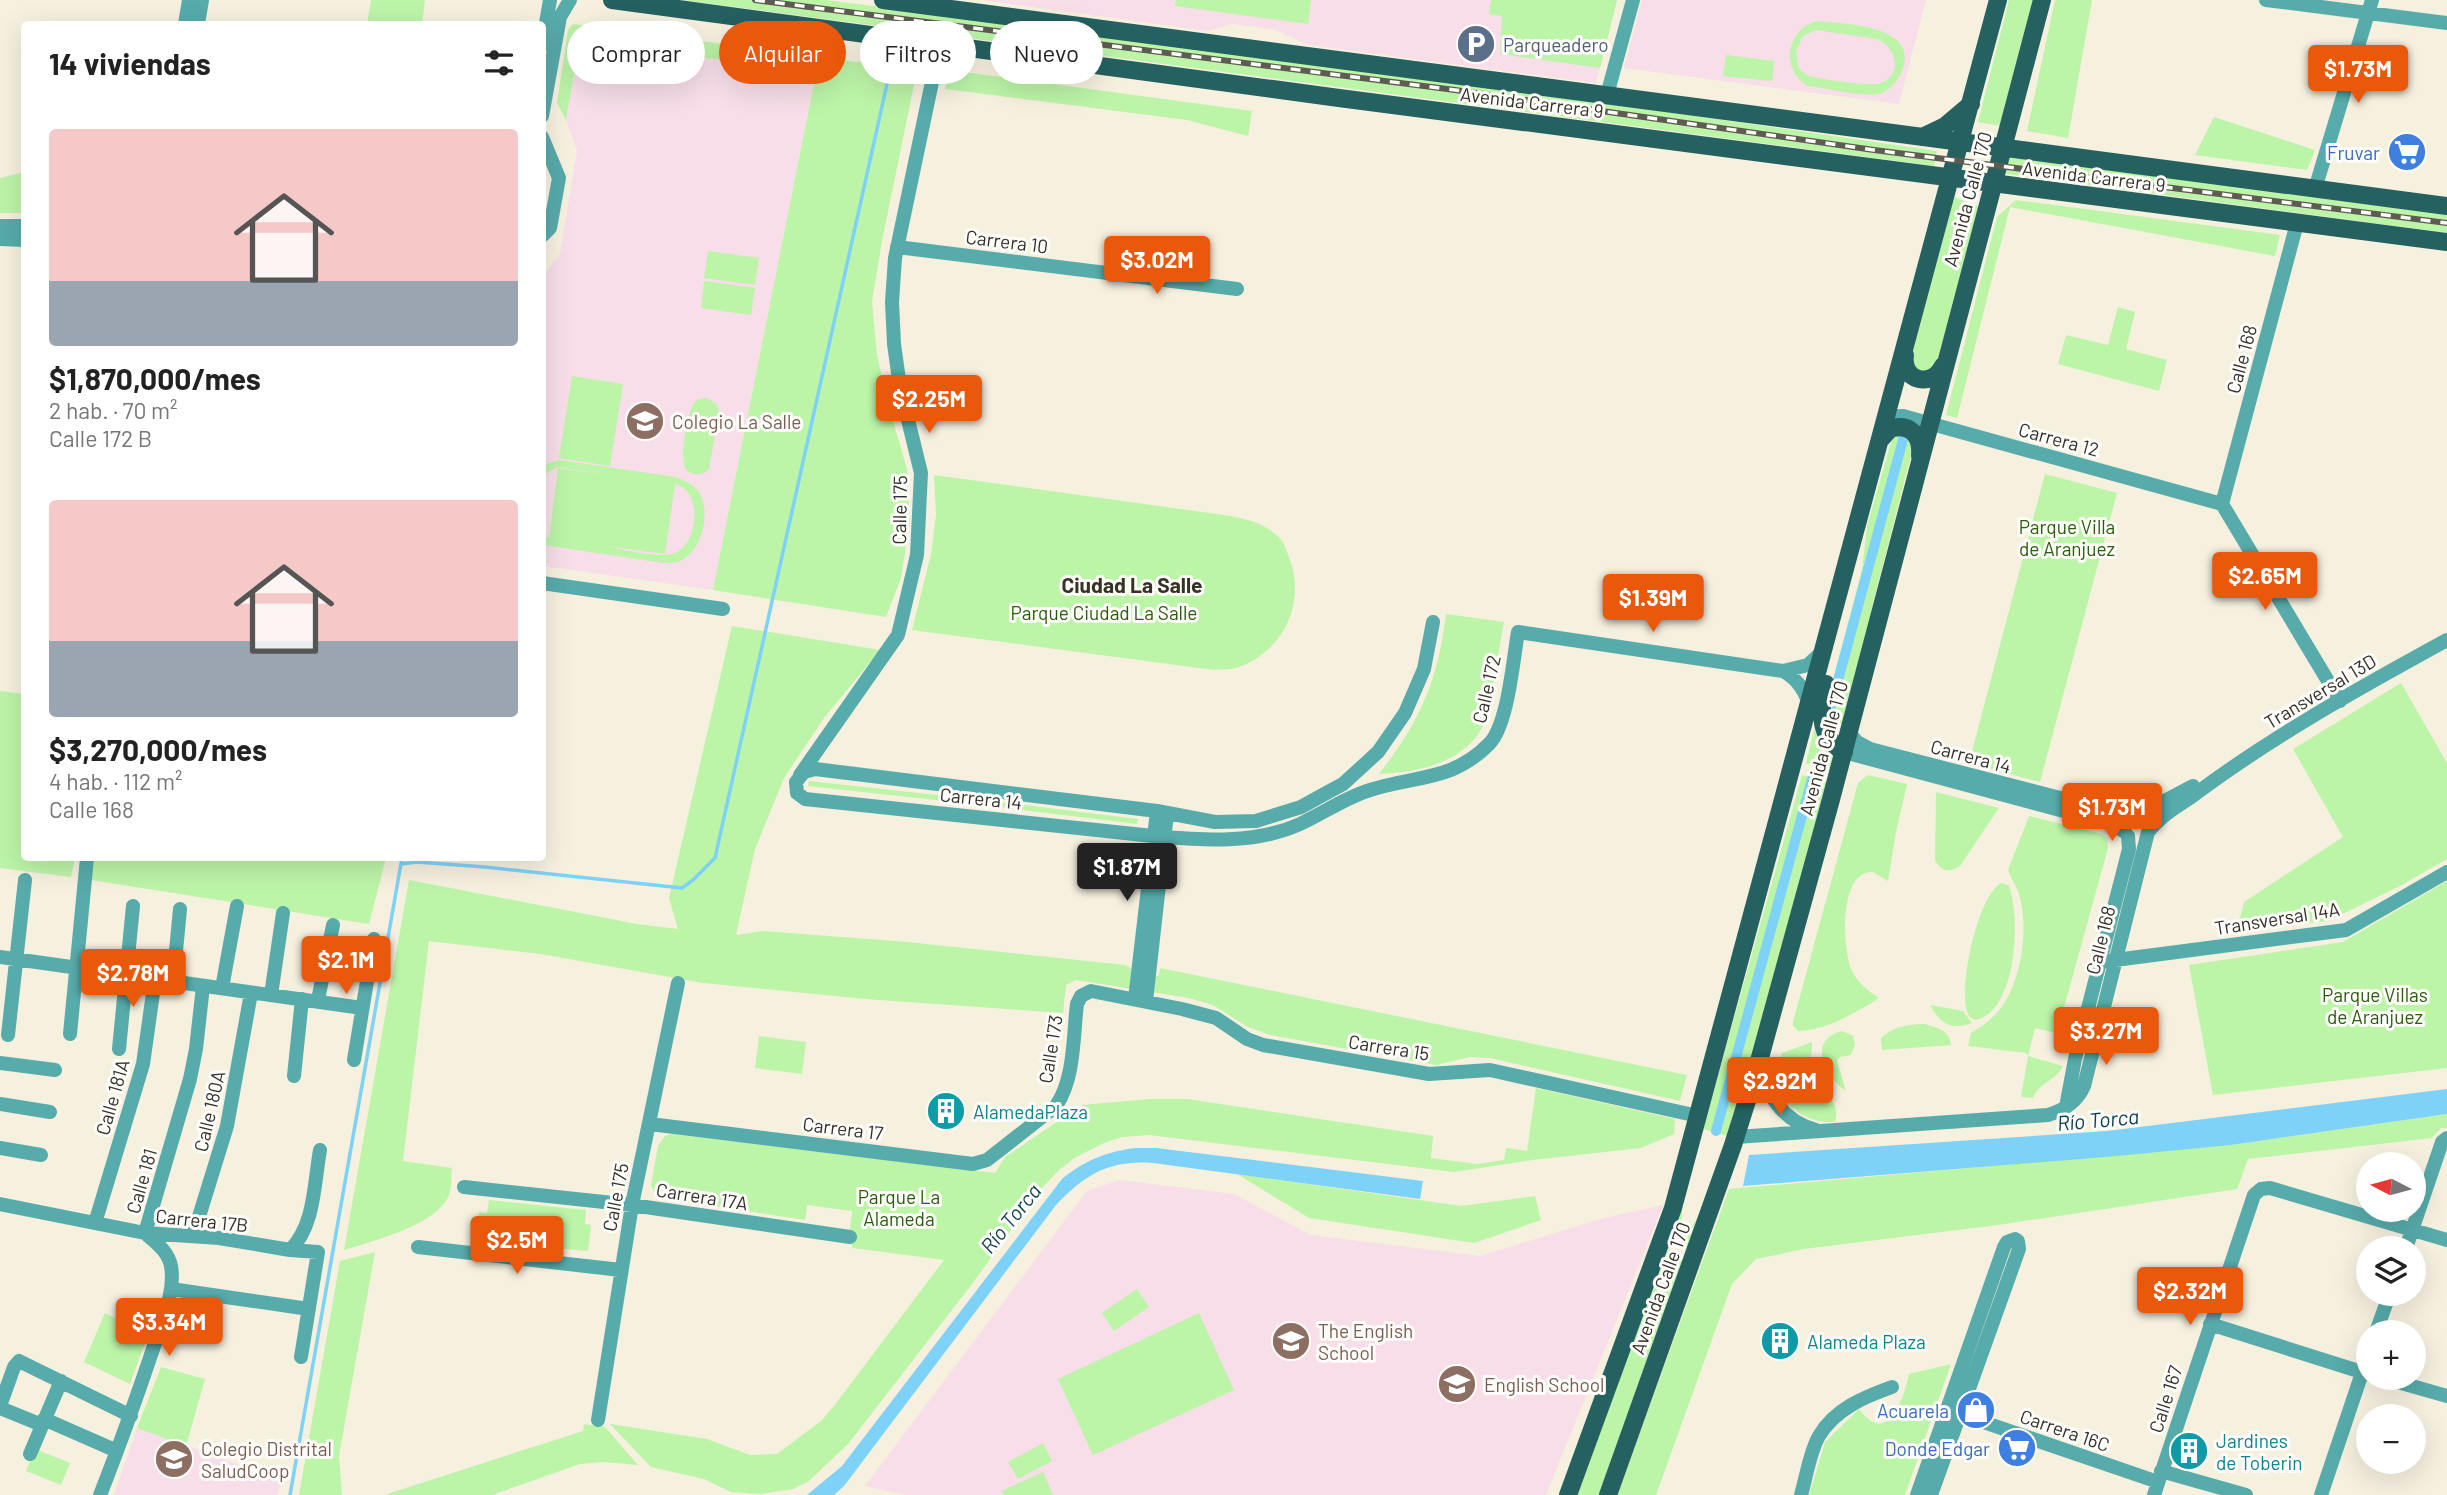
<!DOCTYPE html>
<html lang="es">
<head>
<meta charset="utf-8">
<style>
  :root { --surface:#fff; --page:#f2f2f2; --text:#222; --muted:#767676; --accent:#ea580c }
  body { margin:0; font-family:Barlow,sans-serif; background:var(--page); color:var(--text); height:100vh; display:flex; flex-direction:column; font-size:26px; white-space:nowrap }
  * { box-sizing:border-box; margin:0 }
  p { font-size:23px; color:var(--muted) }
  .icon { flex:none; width:38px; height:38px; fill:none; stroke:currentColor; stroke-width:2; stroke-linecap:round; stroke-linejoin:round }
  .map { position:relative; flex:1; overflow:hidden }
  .panel { position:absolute; left:21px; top:21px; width:525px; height:840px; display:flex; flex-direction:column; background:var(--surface); border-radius:7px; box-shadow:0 7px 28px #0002 }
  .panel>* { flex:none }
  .top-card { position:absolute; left:567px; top:21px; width:665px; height:63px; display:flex; gap:14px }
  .needle { width:46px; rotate:276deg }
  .controls { position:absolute; left:2356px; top:1152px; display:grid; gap:14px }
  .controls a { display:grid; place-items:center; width:70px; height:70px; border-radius:50%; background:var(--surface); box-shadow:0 7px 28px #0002; font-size:35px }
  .price { position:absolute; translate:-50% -60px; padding:0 16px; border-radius:7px; background:var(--accent); color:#fff; font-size:23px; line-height:46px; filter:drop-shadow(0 2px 4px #0008) }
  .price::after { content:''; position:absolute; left:50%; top:42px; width:21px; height:16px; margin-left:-10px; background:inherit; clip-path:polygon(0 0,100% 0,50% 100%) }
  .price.on { background:#222; color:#fff }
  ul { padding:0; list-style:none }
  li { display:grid; align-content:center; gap:14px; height:371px; padding:0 28px }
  li span { display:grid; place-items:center; height:217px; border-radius:7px; color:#555 }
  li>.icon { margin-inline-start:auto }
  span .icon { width:126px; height:126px; fill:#fffc; stroke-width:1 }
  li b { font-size:30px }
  h2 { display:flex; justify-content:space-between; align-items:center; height:84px; padding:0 28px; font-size:30px }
  .pill { padding:0 24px; border-radius:32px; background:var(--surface); box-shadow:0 7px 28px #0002; font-size:24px; line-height:63px }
  .pill.on { background:var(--accent); color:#fff }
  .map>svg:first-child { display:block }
</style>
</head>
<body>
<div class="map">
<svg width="2447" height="1495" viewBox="0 0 2447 1495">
  <rect width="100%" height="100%" fill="#f6f0df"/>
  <path fill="#f7dee8" d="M982,0H1617L1596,83L1309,45L1273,29L1232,24L1208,31Z
    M1642,0H1926L1899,104L1624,68Z
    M580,41L816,72L713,590L543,566V276L560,254L577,151L566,120Z
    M1120,1180L1234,1194L1311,1235L1480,1256L1601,1219L1663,1205L1546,1495H905L865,1486L1087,1191Z
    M137,1428L281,1480L278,1495H114Z"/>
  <path fill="#bcf4a8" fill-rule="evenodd" d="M371,0H425L422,24H367Z
    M682,0H827L1577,99L1937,151L1934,166Z
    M1176,0H1311L1308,24L1175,6Z
    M1491,0H1617L1600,68L1500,54L1502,16L1489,14Z
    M2009,0H2034L2001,126L1978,122Z
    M2055,0H2092L2068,138L2027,131Z
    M1817,21C1845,24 1923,25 1901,73C1897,82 1888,92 1878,94C1859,97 1828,88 1808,86C1780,70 1786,29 1817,21ZM1816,30L1877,39C1897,47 1904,77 1878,84C1870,86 1815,79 1807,75C1803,73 1801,70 1798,67L1796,51L1803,36Z
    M573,24L917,70L882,241L872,302L877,354L888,404L907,469L910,522L901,578L886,617L713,590L816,73L580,41L566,120L557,103L568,30Z
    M1726,55L1774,61L1772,81L1723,76Z
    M949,70L1252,111L1248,136L1187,120L945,89Z
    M2214,117L2315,150L2307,170L2195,155Z
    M2009,156L2447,212V233L2007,174L2005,172Z
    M24,172V213H0V178Z
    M1951,196L1980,207L1937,369L1913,372V345Z
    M2016,200L2280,235L2275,256L2010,207L1957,418L1946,415L1997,217Z
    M708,251L759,258L755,285L704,278Z
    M704,281L755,288L751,315L701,308Z
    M2118,307L2135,312L2126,349L2167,360L2159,391L2058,364L2066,335L2108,345Z
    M572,376L623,384L610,466L559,458Z
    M706,398L716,403L719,412L709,469C702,476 694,476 686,470C679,458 687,411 696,400Z
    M1906,431L1913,448L1872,607L1861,672L1846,726C1832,720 1829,710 1829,695L1862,570L1867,526L1891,442L1893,438Z
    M559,460L676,477C685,481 693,484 699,492C711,512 703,551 680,561C676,563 669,563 664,563L543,545V535L549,538L558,468L617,476L558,467L548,472L543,478V467L546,464ZM675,484C676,484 684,488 685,489C701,504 696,544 675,553C661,559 620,549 604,546L665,554Z
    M2045,474L2117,493L2040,782L1969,763Z
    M934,475L1224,515C1241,518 1260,521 1274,533C1284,540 1286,549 1290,560C1306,605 1282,653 1236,668C1230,670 1221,669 1214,670L912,630L931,554L936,515Z
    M1446,614L1504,622C1500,643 1497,664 1493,686C1492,696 1491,708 1487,718C1469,762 1422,772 1379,774C1420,721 1438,681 1446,614Z
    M732,626L880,650L824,718L784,778L755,849L736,935L763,931L908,942L1125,965L1131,968L1132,974L1153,978L1159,975L1160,968L1687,1075L1680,1101L1490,1058L1470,1057L1436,1065L1270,1035L1248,1027L1213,1005L1189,998L1076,980L1066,985L1063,1013L865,999L703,983L541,954L429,941L403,1161L452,1168C451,1176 452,1187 449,1195C437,1225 373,1241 344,1250L409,880L637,924L678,929L669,898Z
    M2401,683L2447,763V859L2400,886L2328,921L2237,931L2244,902L2343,837L2293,749Z
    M0,691L24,694V858H75L71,877L0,868Z
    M1815,727L1822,746L1833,756L1830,770L1806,763Z
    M1802,775L1827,782L1730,1137L1703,1129Z
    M1868,775L1907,784L1896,832L1888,881L1873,872C1838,870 1842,950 1852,971C1858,983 1868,991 1879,998C1855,1013 1827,1030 1798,1031L1793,1026V1022L1858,783Z
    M809,781L964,798L963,803L808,786Z
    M1936,792L1999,808L1960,866C1949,873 1941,872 1935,860Z
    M974,799L1138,819L1137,824L973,804Z
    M2029,816L2102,834L2106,838L2108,848L2057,1033L2035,1028L2028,1056L2063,1066C2056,1081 2039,1082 2033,1098L2021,1097L2028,1056L2026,1053L1968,1046L1971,1033C1983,1026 1995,1017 2003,1005C2022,976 2029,928 2019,894C2017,886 2011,879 2008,870Z
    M92,858H386L369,924L91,880Z
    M2447,881V1068L2213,1095L2189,965L2343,942Z
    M2002,883L2009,886C2021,917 2017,1011 1976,1020C1972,1018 1971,1019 1968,1014C1957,993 1978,892 2002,883Z
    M1930,1005L1963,1011L1972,1023C1951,1031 1940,1023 1930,1005Z
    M1924,1024C1936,1027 1950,1030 1951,1045L1882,1050L1881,1038C1892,1027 1909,1024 1924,1024Z
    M1842,1031L1853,1036L1855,1044L1851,1055L1840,1057L1837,1061L1846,1091C1825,1077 1806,1040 1842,1031Z
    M759,1036L806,1042L802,1074L755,1068Z
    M1812,1042C1813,1060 1802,1089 1781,1088L1777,1068L1782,1053Z
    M1536,1088L1675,1119L1674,1134L1641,1148L1532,1160L1454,1172L1149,1135L1123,1137L1104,1143L1076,1157L1059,1170L1041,1189L972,1284L848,1444L809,1481L793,1489L760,1494L731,1492L704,1479L651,1467L610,1424L707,1439L750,1455L777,1454L821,1421L834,1406L944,1260L853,1248L849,1239L852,1211L807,1205L805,1220L659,1198L655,1195L651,1185L658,1146L665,1136L671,1134L995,1173L1005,1157L1082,1105L1150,1099H1187L1433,1136L1431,1158L1477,1164L1504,1160L1506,1148L1527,1151Z
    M1813,1091C1830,1094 1840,1105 1835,1122C1818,1123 1803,1118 1791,1106L1793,1096Z
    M2447,1114V1128H2441L2432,1138L2248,1159L2237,1189L1998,1225L1804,1249L1756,1259L1732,1284L1656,1495H1617L1729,1189L2231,1145Z
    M1237,1174L1461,1206L1535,1196L1541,1220L1474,1243L1309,1218Z
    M489,1200L586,1210L585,1224L591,1225L588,1251L476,1241L479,1212L487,1213Z
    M1682,1203V1227L1677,1243L1670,1246L1668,1252L1671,1258L1678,1261L1684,1259L1687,1251L1684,1246L1691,1228L1702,1210L1603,1495H1575L1659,1272Z
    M375,1252L339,1456L342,1495H299L340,1261Z
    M2150,1271L2199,1285L2191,1313L2142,1299Z
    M1137,1289L1149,1307L1114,1331L1102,1313Z
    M105,1313L148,1335L130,1384L84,1362Z
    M1199,1313L1234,1390L1093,1455L1058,1379Z
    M1951,1364L1905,1495H1809L1825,1442L1859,1409C1888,1448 1904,1398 1909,1374Z
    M161,1367L205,1379L186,1446L137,1428Z
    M584,1424L605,1427L638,1465L603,1462L580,1464L492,1495H384L583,1431Z
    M1043,1443L1052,1461L1018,1479L1008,1462Z
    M35,1449L70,1463L61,1485L26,1471Z
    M1043,1472L1053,1495H1004L1002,1491Z"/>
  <path fill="#7ed2f7" d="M2447,1089V1114L2231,1145L2106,1157L1743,1186L1749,1155L2107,1131Z
    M1135,1148H1156L1423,1181L1420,1199L1153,1163C1109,1160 1086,1174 1056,1205L844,1486L834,1495H807L842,1466L1062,1179C1085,1160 1106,1152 1135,1148Z"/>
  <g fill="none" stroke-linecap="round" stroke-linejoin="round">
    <path stroke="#7ed2f7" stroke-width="3.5" d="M401,864L417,862L485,867L682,888L693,880L715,858L889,75
      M290,1495L402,858"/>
    <path stroke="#7ed2f7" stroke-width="10" d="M1830,710L1904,436
      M1716,1131L1812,779"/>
    <path stroke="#57abaa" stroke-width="14" d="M2266,0L2447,23
      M185,24L189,0
      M198,24L202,0
      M542,46L550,0
      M1607,95L1633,0
      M542,116L560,17L570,0
      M542,137L559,178L550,228L542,236
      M2315,189L2372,0
      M0,226H24
      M0,239L24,240
      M897,247L1237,289
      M1886,417L1903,416L2222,504
      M2222,504L2297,223
      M2222,504L2340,701
      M542,583L723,609
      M1433,622L1424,669L1405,713L1378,752L1343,784L1330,791L1301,807L1256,821L1215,822L1157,811L815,769L804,772L796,782L797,793L805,799L1153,836C1201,840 1254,845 1300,824C1322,814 1343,799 1367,791C1412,775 1451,783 1489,744C1508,725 1513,660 1518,632L1783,671L1808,665L1822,652
      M1783,671C1797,679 1804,689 1809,704
      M1849,733L1857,742L1870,749L2130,816
      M1844,752L2112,824L2125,832
      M800,775L898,635L917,555L921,473L900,387L894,344L892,302L895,258L940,44
      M2138,815L2193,786
      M0,957L362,1008
      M2100,962L2346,930L2447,872
      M173,982L180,909
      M222,988L237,906
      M271,995L283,913
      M1135,999L1157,811
      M318,1000L333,925
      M1146,1001L1167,814
      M70,1034L87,858
      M8,1035L25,880
      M119,1049L133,906
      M354,1060L374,939
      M1761,1061C1764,1094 1783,1121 1816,1130
      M0,1063L55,1070
      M294,1076L302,999
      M0,1104L50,1112
      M2066,1107L2075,1059L2129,849L2128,836
      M650,1124L973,1164L987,1160L1056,1106C1075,1078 1073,1036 1077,1004L1081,996L1091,991L1182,1009L1216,1018L1247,1039L1263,1045L1429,1074L1490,1070L1698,1116
      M1736,1137L2048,1115C2065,1110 2077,1102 2084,1086L2148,832C2161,815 2177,807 2194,795C2273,736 2361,687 2447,640
      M0,1148L41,1155
      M464,1187L632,1205L850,1237
      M0,1204L145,1233L219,1238L290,1250L318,1252L301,1357
      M95,1223L143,1064L155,979
      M145,1233L190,1079L196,1049L203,986
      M193,1236L227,1126L251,993
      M418,1247L621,1270
      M2406,1248L2442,1142L2447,1138
      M290,1250C315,1226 314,1183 320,1150
      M171,1289L309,1309
      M2210,1324L2368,1374
      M2376,1332L2390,1293
      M2380,1377L2447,1396
      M0,1406L14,1367L19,1361L131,1416
      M0,1408L42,1425
      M1960,1414L2158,1482
      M44,1419L117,1451
      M598,1420L632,1205L678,983
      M30,1454L61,1381
      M2161,1471L2246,1495
      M100,1495C121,1442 140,1388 158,1334C165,1313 175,1289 171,1266C168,1251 156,1243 145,1233
      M1801,1495C1806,1478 1810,1451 1819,1436C1835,1409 1864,1397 1892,1387
      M1917,1495L2004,1247L2007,1242L2015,1239L2018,1241L2019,1249L1931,1495
      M2154,1495L2254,1195L2261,1189L2270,1188L2447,1240
      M2321,1495L2368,1355"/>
    <path stroke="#246160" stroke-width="18" d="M612,0L1339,98L2447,242
      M883,0L2447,206
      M1922,137L1945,126L1971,104
      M1905,355C1901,381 1932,389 1943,366
      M1880,440L1890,429C1910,422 1922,436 1920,456
      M1826,684C1819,710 1818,737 1844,752
      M1568,1495L1673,1208L1998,0
      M1608,1495L1733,1145L1756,1072L1830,803L2042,0"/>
    <g stroke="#5e5b53" stroke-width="6">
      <path id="rail" d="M755,0L1455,90L1874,150L2447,223"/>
    </g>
    <use href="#rail" stroke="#fffdfa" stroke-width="3.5" stroke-dasharray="10" stroke-linecap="butt"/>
  </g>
  <defs>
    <g id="parking-disc" transform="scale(2.0125)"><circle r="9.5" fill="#5c6f8a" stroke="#fffdfa"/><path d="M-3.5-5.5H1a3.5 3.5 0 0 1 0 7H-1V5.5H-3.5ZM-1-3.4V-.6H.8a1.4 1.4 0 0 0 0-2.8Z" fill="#fff"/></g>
    <g id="supermarket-disc" transform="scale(2.0125)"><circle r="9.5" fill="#3f7fe0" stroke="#fffdfa"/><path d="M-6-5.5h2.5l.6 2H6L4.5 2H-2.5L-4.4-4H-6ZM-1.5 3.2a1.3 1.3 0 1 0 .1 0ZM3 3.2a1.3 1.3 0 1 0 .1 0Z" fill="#fff"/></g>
    <g id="school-disc" transform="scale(2.0125)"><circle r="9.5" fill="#8d6e63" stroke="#fffdfa"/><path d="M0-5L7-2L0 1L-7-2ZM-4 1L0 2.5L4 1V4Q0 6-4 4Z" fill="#fff"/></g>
    <g id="building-disc" transform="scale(2.0125)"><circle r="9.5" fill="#0f9aa8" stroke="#fffdfa"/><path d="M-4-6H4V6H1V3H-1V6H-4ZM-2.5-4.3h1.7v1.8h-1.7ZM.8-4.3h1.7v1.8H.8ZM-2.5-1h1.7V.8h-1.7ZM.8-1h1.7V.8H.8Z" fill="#fff"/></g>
    <g id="shop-disc" transform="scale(2.0125)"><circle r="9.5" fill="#3f7fe0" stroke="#fffdfa"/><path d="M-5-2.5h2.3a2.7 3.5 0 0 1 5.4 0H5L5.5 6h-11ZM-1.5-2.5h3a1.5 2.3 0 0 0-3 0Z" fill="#fff"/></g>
  </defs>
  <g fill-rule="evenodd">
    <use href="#parking-disc" x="1476" y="44"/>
    <use href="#supermarket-disc" x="2407" y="152"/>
    <use href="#school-disc" x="645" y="421"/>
    <use href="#building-disc" x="946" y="1111"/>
    <use href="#school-disc" x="1291" y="1341"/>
    <use href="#building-disc" x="1780" y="1341"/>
    <use href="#school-disc" x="1457" y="1384"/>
    <use href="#shop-disc" x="1976" y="1410"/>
    <use href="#supermarket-disc" x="2017" y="1448"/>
    <use href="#building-disc" x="2189" y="1451"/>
    <use href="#school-disc" x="174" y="1459"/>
  </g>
  <g text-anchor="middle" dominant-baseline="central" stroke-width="6" stroke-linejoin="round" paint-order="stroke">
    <g font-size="19" fill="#4e5e75" stroke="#fffdfa" text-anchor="start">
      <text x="1503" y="44">Parqueadero</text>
    </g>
    <g font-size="19" fill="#32302a" stroke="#fffdfa">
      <text transform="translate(1532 102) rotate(7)">Avenida Carrera 9</text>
      <text transform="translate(2094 176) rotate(7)">Avenida Carrera 9</text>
      <text transform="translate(1967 199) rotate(-75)">Avenida Calle 170</text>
      <text transform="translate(1007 241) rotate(7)">Carrera 10</text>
      <text transform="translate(2241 359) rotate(-75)">Calle 168</text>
      <text transform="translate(2059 439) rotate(15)">Carrera 12</text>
      <text transform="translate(899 510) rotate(-89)">Calle 175</text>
      <text transform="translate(1486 689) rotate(-77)">Calle 172</text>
      <text transform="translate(2320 691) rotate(-31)">Transversal 13D</text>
      <text transform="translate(1823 748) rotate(-75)">Avenida Calle 170</text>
      <text transform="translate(1971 756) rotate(15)">Carrera 14</text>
      <text transform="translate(981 798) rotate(6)">Carrera 14</text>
      <text transform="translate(2277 918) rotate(-9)">Transversal 14A</text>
      <text transform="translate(2100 940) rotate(-76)">Calle 168</text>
      <text transform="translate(1389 1047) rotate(9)">Carrera 15</text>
      <text transform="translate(1050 1049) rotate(-81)">Calle 173</text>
      <text transform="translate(112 1097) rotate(-74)">Calle 181A</text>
      <text transform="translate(209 1111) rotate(-77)">Calle 180A</text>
      <text transform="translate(843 1128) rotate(7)">Carrera 17</text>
      <text transform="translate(141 1181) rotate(-74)">Calle 181</text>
      <text transform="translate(702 1196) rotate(9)">Carrera 17A</text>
      <text transform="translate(615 1197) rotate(-79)">Calle 175</text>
      <text transform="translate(202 1220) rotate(6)">Carrera 17B</text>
      <text transform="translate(1660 1288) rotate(-70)">Avenida Calle 170</text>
      <text transform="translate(2165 1399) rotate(-72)">Calle 167</text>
      <text transform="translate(2065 1430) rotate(19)">Carrera 16C</text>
    </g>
    <g font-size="19" fill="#366cbe" stroke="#fffdfa" text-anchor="end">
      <text x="2380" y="152">Fruvar</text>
      <text x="1949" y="1410">Acuarela</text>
      <text x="1990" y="1448">Donde Edgar</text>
    </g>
    <g font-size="19" fill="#785e54" stroke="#fffdfa" text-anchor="start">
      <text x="672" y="421">Colegio La Salle</text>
      <text x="1318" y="1330">The English<tspan x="1318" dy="22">School</tspan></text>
      <text x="1484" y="1384">English School</text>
      <text x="201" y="1448">Colegio Distrital<tspan x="201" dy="22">SaludCoop</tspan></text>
    </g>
    <g font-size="19" fill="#285c0e" stroke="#fffdfa">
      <text x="2067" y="526">Parque Villa<tspan x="2067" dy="22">de Aranjuez</tspan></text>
      <text x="1104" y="612">Parque Ciudad La Salle</text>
      <text x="2375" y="994">Parque Villas<tspan x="2375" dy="22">de Aranjuez</tspan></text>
      <text x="899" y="1196">Parque La<tspan x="899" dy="22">Alameda</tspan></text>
    </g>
    <g font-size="19" fill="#0d838f" stroke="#fffdfa" text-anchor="start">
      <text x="973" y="1111">AlamedaPlaza</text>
      <text x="1807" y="1341">Alameda Plaza</text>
      <text x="2216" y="1440">Jardines<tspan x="2216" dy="22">de Toberin</tspan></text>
    </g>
    <g font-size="21" font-weight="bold" fill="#383226" stroke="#fffdfa">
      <text x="1132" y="584">Ciudad La Salle</text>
    </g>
    <g font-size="21" font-style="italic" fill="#0b3e51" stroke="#fffdfa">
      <text transform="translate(2098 1119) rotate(-5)">Río Torca</text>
      <text transform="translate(1010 1218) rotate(-51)">Río Torca</text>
    </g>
  </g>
</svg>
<div class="controls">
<a><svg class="needle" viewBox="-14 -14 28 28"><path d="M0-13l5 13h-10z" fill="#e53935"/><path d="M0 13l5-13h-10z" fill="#767676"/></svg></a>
<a><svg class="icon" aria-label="layers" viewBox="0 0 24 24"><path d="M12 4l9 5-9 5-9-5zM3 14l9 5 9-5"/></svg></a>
<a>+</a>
<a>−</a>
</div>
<b class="price" style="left:2358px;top:105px">$1.73M</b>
<b class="price" style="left:1157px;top:296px">$3.02M</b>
<b class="price" style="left:929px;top:435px">$2.25M</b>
<b class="price" style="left:2265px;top:612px">$2.65M</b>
<b class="price" style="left:1653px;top:634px">$1.39M</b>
<b class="price" style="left:2112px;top:843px">$1.73M</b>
<b class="price on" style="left:1127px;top:903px">$1.87M</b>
<b class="price" style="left:346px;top:996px">$2.1M</b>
<b class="price" style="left:133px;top:1009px">$2.78M</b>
<b class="price" style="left:2106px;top:1067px">$3.27M</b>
<b class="price" style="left:1780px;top:1117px">$2.92M</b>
<b class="price" style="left:517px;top:1276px">$2.5M</b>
<b class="price" style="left:2190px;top:1327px">$2.32M</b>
<b class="price" style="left:169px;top:1358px">$3.34M</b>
<div class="top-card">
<a class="pill">Comprar</a>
<a class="pill on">Alquilar</a>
<a class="pill">Filtros</a>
<a class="pill">Nuevo</a>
</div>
<section class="panel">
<h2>14 viviendas<svg class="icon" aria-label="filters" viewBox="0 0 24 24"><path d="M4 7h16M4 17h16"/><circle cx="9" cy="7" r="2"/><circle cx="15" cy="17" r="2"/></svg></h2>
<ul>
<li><span style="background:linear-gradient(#f6c9c9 70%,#9aa5b1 0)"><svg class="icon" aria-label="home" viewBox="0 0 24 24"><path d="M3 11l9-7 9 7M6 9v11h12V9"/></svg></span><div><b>$1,870,000/mes</b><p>2 hab. · 70 m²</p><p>Calle 172 B</p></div></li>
<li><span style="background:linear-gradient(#f6c9c9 65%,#9aa5b1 0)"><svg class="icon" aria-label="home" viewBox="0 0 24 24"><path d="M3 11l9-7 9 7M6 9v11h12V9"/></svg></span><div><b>$3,270,000/mes</b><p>4 hab. · 112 m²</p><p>Calle 168</p></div></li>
</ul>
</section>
</div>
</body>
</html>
